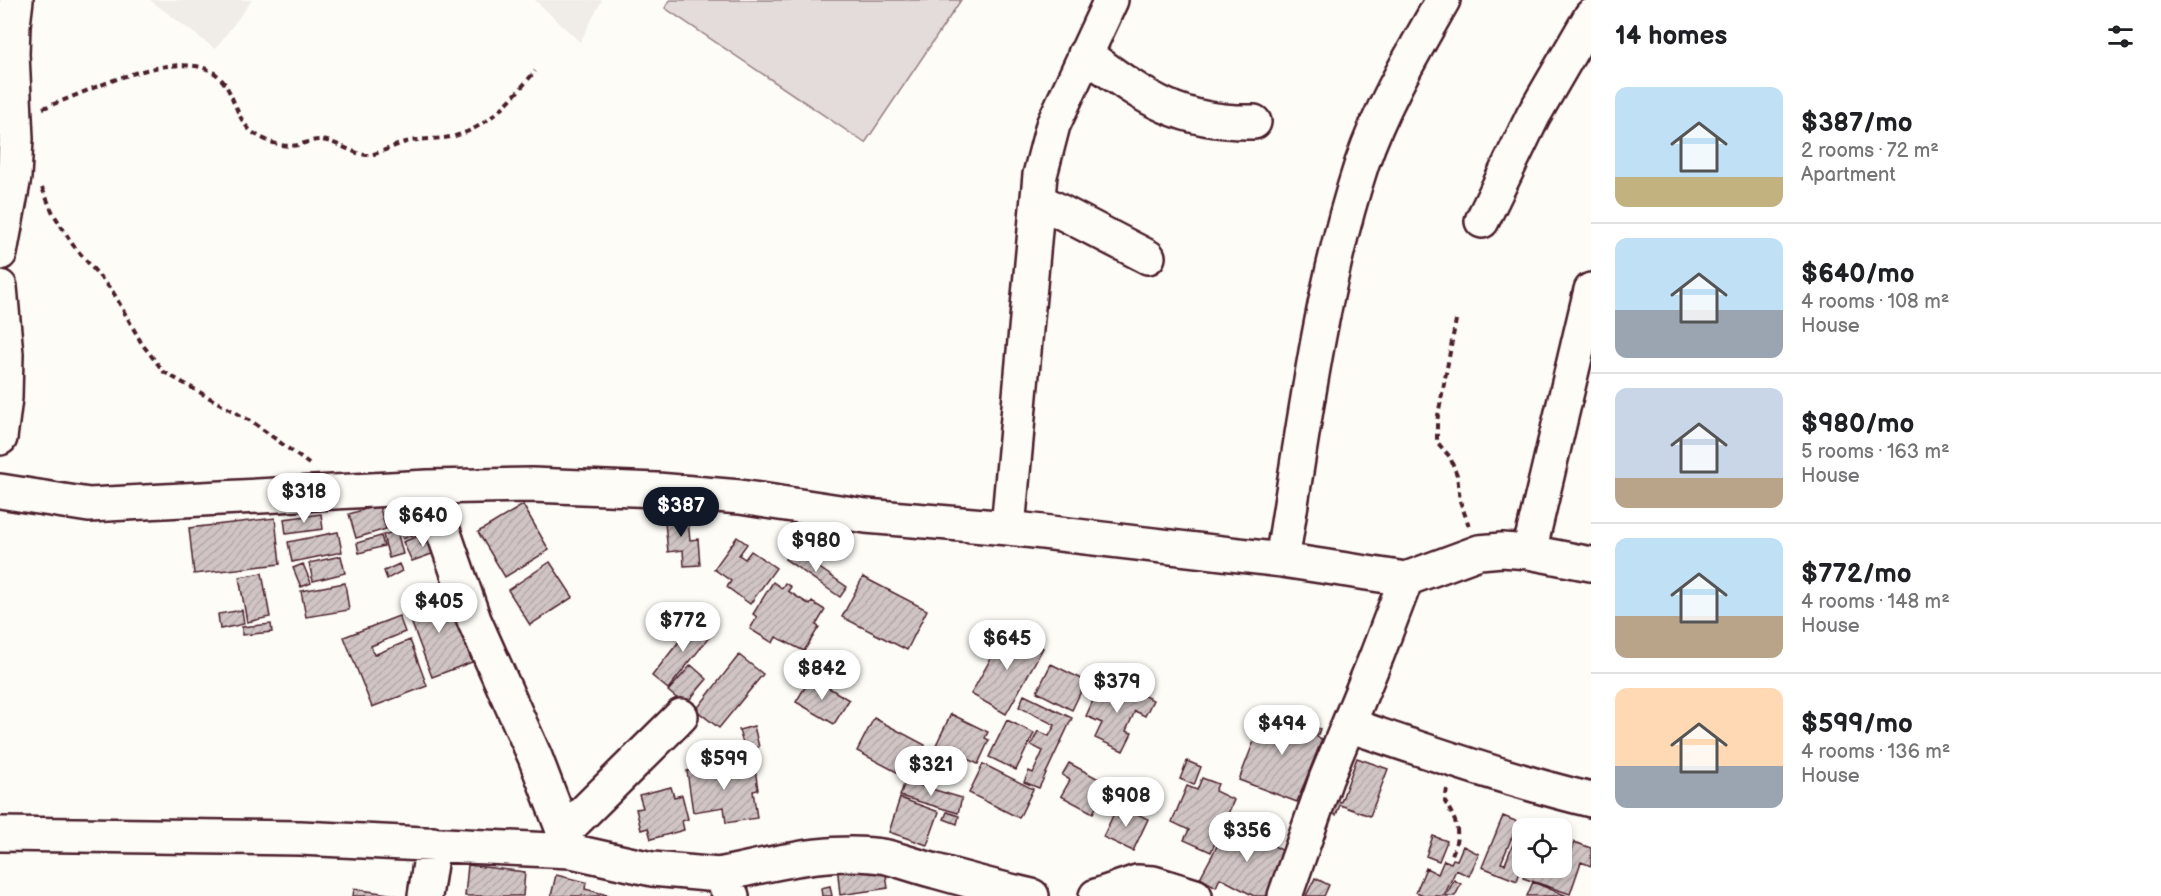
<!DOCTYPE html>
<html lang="en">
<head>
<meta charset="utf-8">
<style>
  :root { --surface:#fff; --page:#f2f2f2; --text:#202124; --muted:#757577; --line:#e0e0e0; --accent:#111827 }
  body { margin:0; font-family:"Balsamiq Sans",sans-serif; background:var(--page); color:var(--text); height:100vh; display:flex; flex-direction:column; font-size:22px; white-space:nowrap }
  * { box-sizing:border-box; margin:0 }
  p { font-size:20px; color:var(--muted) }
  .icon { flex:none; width:33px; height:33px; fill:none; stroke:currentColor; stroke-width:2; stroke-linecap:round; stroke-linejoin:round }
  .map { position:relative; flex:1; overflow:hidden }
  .side { display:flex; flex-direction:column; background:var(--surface); width:570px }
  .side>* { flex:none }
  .buttons { position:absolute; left:1512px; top:818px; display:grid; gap:12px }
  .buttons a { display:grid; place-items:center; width:60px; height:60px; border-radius:12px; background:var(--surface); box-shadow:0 3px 9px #0003; font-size:30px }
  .price { position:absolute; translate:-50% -51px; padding:0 14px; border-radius:21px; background:#fff; color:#222; font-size:20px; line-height:39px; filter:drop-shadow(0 2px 3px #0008) }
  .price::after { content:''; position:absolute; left:50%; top:36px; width:18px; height:14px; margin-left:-9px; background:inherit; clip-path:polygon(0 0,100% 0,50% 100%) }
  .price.on { background:var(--accent); color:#fff }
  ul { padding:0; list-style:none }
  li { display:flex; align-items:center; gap:18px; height:150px; padding:0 24px }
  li+li { border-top:2px solid var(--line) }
  li span { display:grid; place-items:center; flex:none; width:168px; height:120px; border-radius:12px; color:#555 }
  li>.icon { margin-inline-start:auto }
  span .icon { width:72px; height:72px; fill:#fffc; stroke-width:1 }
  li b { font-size:26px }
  h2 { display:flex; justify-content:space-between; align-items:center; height:72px; padding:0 24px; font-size:26px }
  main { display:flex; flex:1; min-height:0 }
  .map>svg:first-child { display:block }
</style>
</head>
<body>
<main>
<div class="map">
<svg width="1591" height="896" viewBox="0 0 1591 896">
  <defs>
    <pattern id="building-hatch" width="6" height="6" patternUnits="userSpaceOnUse" patternTransform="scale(1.5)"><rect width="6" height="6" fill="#d0c5c4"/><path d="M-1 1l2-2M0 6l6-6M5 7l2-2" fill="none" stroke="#b4a9a9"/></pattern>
  </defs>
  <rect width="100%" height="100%" fill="#fdfcf7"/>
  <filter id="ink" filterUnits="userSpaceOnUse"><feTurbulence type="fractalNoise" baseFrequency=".0167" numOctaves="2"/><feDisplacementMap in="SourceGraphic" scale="12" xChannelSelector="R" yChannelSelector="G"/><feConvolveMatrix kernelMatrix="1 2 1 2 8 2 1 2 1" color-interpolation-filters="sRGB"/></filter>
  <g filter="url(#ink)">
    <path fill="#f0ece8" d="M150,0H252L215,49Z
      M535,0H602L580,42Z"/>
    <path fill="#e3dcda" stroke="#967e82" stroke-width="1.5" d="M670,0H961L865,143L665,8Z"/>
    <path fill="url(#building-hatch)" stroke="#4a1f2b" stroke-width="1.5" fill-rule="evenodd" d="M379,505L386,529L356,538L349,514Z
      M428,505L436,525L403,539L395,519Z
      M523,505L549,550L505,577L478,532Z
      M687,511L690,540L698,539L700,565L684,566L683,550L668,552L664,513Z
      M321,514L323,529L286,534L284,519Z
      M275,518L280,564L194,574L189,528Z
      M397,531L403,554L389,558L383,535Z
      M338,532L342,552L292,562L288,542Z
      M381,536L384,546L359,553L357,543Z
      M418,536L421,545L442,538L446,549L412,561L403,542Z
      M737,537L747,544L739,555L745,559L751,551L776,568L750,604L727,587L731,581L714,569Z
      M792,549L847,587L840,597L785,559Z
      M341,556L345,573L313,581L309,563Z
      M550,562L573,597L530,625L508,590Z
      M303,564L311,583L301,587L293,568Z
      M399,564L402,571L387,579L384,571Z
      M262,573L270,617L247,622L239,577Z
      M863,577L927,610L907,650L842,617Z
      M773,582L782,588L785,583L791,587L788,591L810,605L812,602L825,610L816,625L819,627L804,651L776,637L773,643L750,629L757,617L753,614Z
      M345,583L349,610L306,617L301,591Z
      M445,590L472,662L432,677L405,605Z
      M242,610L244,624L220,629L218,614Z
      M399,616L405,632L371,646L374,655L410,640L427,686L372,707L344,637Z
      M698,617L715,630L668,689L652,676Z
      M271,624L272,632L242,635V627Z
      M1008,628L1043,648L1006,714L971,694Z
      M739,655L763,674L719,728L696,710Z
      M1051,664L1086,681L1072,710L1037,692Z
      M691,665L707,679L685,705L668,691Z
      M811,677L849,700L834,724L796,702Z
      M1100,685L1120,694L1124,686L1153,700L1145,716L1135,711L1126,731L1132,733L1123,751L1095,738L1102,723L1086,716Z
      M1024,695L1072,718L1039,788L1024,782L1029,771L1033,773L1043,751L1031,745L1038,731L1049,736L1055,725L1019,707Z
      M1275,711L1320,729L1317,737L1322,739L1297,802L1239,780L1262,720L1270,724Z
      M951,714L988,732L985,738L989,740L978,764L936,745Z
      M874,718L925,745L908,778L857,751Z
      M1007,720L1034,733L1016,770L989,757Z
      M754,726L759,747L745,750L739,730Z
      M1357,758L1388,769L1370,816L1340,805L1336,815L1328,812L1333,799L1341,802Z
      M729,759L732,773L755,769L758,790L753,791L757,818L726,823L724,807L693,812L687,771L716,767L714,761Z
      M1187,761L1201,767L1194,785L1180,779Z
      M1069,763L1108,784L1093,813L1061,796L1070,780L1062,775Z
      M983,764L1033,789L1019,818L969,793Z
      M1202,778L1218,784L1215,791L1234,800L1211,852L1184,840L1189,830L1172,822L1187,786L1197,790Z
      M905,781L962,798L958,813L900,796Z
      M671,787L674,797L682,795L688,819L682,821L684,830L651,839L648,828L641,830L636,809L643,808L639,795Z
      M900,798L939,812L927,845L889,832Z
      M1118,805L1148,819L1133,851L1103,837Z
      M947,812L959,816L957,824L944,819Z
      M1503,816L1533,828H1522V866L1517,881L1482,867ZM1515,830L1518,831L1505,864L1501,863Z
      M1230,822L1289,854L1277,896H1254L1220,878L1216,887L1200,878Z
      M1433,836L1447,841L1439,861L1426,856Z
      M1562,842L1570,845L1568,853L1571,854L1574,842L1591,848V866L1581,862L1570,894L1523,878L1527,867H1562Z
      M1463,846L1479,854L1469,876L1456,870L1444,896H1426L1416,892L1426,868L1438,874L1444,860L1451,863L1453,859L1457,860Z
      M884,862L888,888L840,895L837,864Z
      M468,865L525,872L523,896H465Z
      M556,875L586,882L585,889L611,896H551Z
      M1315,878L1329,885L1324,896H1306Z
      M1454,880L1461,884L1455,896H1446Z
      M1533,882L1567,896H1527Z
      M830,886L832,896H822L821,888Z
      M354,889L395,895V896H353Z"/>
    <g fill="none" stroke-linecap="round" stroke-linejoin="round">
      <g stroke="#4a1f2b" stroke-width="38">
        <path id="minor" d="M1085,54C1143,96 1178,124 1254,122
          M1038,200L1148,257
          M1482,221L1533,116L1591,16
          M0,253L14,177L16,139L12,54L13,25L16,0
          M0,287L6,354L5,398L0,438
          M428,487L474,620L535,757L571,851
          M0,491L89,505L428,487L532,485L657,490L740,497L866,516L1008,528L1282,560L1406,579L1479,552L1502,550L1529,552L1591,564
          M1008,528L1040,175L1053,125L1111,0
          M1529,552L1591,290
          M1282,560C1304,427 1320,291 1362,163C1382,105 1413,53 1443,0
          M1349,725C1429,752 1509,780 1591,800
          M564,832L681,716
          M0,834L300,838L571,851L652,869L719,875L732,896
          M719,875C773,864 831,847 887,857C903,861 919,867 935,871C967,880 1000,889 1032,896
          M425,896L433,844
          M1096,896L1137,882L1153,883L1195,896
          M1285,896L1326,779L1377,655L1406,579"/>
      </g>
      <path stroke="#4a1f2b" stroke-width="4" stroke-dasharray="6 4.5" stroke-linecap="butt" d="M43,108C89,92 145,60 195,66C238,72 228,116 255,134C268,142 282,148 298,145C305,143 312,140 320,140C337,141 352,154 367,155C377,155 395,145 406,142C422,138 439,140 455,136C489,127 514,97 535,71
        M42,188L53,213L73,245L113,292L142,344L164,372L254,423L309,464
        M1456,320L1437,421V442L1450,457L1457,475L1460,501L1469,526
        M1447,789L1445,802C1458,824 1461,831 1452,855"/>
      <use href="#minor" stroke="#fdfcf7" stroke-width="33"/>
    </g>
  </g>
</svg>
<div class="buttons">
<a><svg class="icon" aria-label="locate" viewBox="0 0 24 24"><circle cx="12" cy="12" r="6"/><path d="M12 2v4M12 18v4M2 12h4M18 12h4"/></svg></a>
</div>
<b class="price" style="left:304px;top:524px">$318</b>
<b class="price on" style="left:681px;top:538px">$387</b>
<b class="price" style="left:423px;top:548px">$640</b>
<b class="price" style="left:816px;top:573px">$980</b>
<b class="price" style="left:439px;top:634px">$405</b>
<b class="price" style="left:683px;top:653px">$772</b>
<b class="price" style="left:1007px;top:671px">$645</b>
<b class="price" style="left:822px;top:701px">$842</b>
<b class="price" style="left:1117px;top:714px">$379</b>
<b class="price" style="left:1282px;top:756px">$494</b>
<b class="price" style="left:724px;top:791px">$599</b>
<b class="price" style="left:931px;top:797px">$321</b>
<b class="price" style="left:1126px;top:828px">$908</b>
<b class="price" style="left:1247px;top:863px">$356</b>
</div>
<section class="side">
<h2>14 homes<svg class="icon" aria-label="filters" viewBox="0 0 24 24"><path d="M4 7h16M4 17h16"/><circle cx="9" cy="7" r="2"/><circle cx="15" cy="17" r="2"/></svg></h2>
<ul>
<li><span style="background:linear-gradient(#bfe0f5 75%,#c2b280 0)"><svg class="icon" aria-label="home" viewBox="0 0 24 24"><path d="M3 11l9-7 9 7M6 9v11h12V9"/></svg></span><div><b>$387/mo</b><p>2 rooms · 72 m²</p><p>Apartment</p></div></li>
<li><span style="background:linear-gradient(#bfe0f5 60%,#9aa5b1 0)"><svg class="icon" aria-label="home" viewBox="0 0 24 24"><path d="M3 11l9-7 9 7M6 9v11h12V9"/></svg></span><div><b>$640/mo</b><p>4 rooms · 108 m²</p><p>House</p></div></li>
<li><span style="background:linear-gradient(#c9d6e8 75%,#b9a48a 0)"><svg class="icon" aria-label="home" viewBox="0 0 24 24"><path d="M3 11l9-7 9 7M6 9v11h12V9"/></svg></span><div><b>$980/mo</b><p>5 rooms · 163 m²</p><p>House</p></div></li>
<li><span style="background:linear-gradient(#bfe0f5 65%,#b9a48a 0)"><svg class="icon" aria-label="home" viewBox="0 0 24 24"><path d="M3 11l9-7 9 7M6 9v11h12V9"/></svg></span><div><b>$772/mo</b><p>4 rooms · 148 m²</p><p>House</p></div></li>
<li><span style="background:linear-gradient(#ffd9b3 65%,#9aa5b1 0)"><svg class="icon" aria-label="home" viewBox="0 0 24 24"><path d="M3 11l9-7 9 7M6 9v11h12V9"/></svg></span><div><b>$599/mo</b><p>4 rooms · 136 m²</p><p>House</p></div></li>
</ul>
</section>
</main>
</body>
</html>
